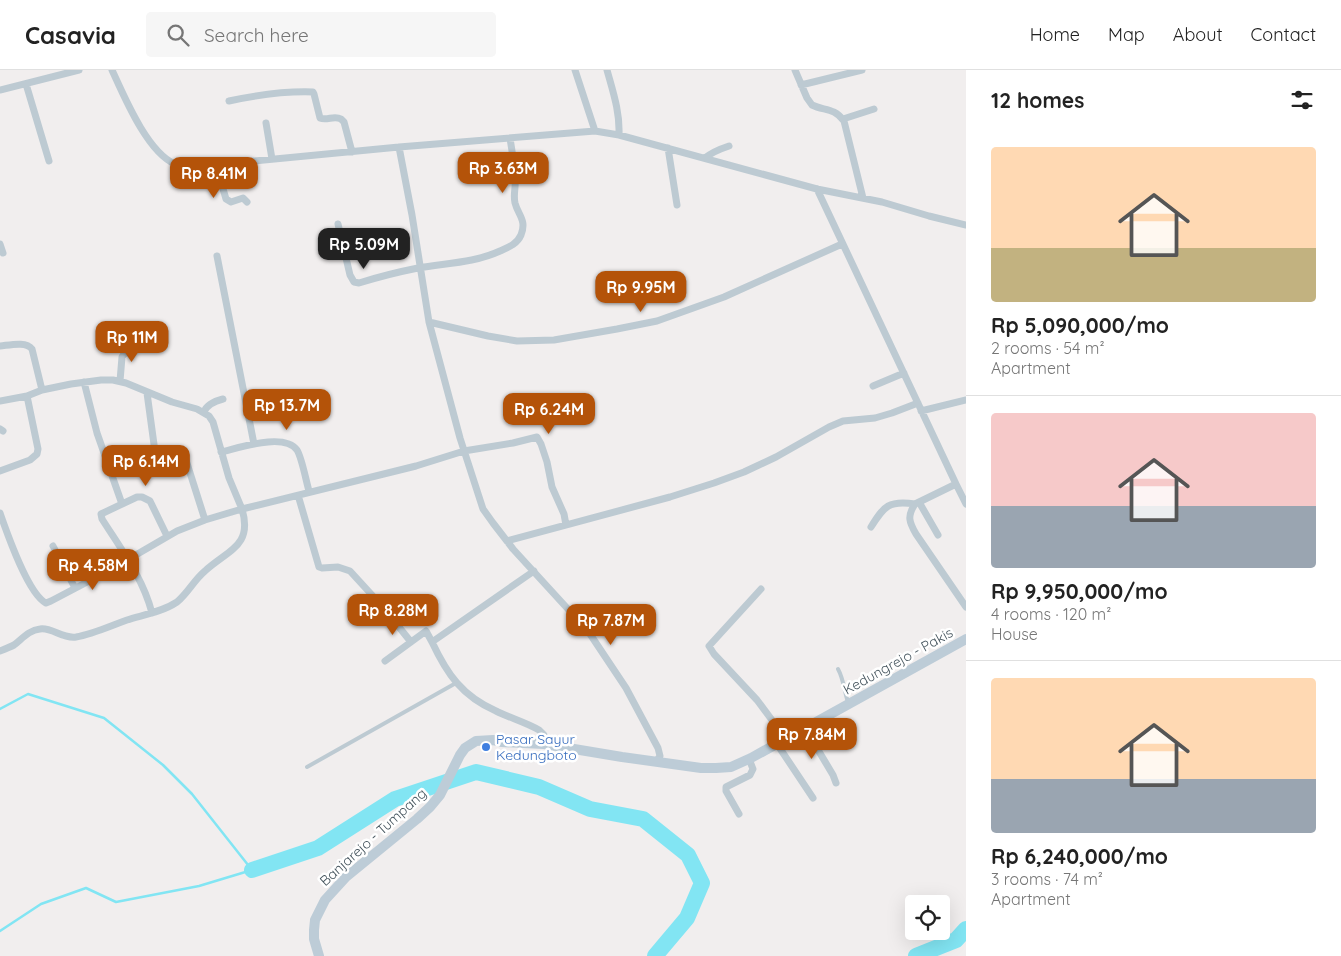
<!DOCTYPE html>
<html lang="en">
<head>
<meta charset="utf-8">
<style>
  :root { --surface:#fff; --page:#f6f6f6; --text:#222; --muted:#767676; --line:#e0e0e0; --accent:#b45309 }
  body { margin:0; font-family:Quicksand,sans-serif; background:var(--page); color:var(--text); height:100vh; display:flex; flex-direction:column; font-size:19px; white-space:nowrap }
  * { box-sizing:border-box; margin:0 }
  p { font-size:16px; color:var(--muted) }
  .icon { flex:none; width:28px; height:28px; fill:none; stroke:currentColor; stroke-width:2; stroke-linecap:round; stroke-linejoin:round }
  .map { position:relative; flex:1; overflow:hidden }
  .side { display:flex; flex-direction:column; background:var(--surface); width:375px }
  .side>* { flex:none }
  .fabs { position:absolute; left:905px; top:825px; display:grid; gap:10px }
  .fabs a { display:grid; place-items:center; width:45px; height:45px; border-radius:5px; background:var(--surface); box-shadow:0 5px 20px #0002; font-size:25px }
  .price { position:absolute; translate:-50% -42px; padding:0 11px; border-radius:10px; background:var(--accent); color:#fff; font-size:16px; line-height:32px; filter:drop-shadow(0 1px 2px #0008) }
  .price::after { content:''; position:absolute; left:50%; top:30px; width:15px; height:11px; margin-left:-8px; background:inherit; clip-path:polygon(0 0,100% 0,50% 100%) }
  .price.selected { background:#222; color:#fff }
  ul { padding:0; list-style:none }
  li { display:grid; align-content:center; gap:10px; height:265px; padding:0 25px }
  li+li { border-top:1px solid var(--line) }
  li span { display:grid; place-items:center; height:155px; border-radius:5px; color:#555 }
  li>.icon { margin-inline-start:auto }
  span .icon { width:90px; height:90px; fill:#fffc; stroke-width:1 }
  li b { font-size:21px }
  h2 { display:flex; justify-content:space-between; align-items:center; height:60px; padding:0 25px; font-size:21px }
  header { display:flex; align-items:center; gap:30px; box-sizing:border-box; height:70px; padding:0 25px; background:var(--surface); border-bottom:1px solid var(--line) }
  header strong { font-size:24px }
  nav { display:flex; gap:28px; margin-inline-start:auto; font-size:18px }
  .search { width:350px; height:45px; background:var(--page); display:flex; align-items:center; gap:12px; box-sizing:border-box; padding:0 18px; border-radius:5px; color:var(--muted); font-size:19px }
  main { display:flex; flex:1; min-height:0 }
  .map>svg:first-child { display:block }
</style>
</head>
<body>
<header>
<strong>Casavia</strong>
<div class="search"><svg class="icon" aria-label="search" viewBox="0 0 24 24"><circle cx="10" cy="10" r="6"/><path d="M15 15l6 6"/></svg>Search here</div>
<nav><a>Home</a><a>Map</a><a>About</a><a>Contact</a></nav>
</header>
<main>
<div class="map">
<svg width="966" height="886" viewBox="0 0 966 886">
  <rect width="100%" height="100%" fill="#f1eeee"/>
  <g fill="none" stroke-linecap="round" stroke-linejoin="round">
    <path stroke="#82e5f3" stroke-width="2.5" d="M0,639L28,624L104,648L163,695L192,724L252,800L199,816L116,832L86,818L41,834L0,861"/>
    <path stroke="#82e5f3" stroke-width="16" d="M252,800L318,778L395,729L476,702L539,717L590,739L643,749L688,785L702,813L687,848L655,886
      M916,886L956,870L966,859"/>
    <path stroke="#bdcad2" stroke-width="4" d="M838,599C844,610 844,621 848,632
      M307,697L456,613"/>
    <path stroke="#bdcad2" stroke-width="7" d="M112,0C124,26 147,82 175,94C187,99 201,96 213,95L399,77L595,61L619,65L817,119L882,132L929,146L966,155
      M575,0L595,61
      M607,0C613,22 620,42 619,65
      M795,0L807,28L812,35C824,41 834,37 844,51L863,128
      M26,14L49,91
      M801,15L862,0
      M0,20L79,0
      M229,31C257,25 284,21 313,22L314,24L320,48C327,51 334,45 341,49L344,52L352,82
      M843,49L874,39
      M266,53L272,89
      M399,77L412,145L429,252L460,368L483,439L493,453L513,479L588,561L626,618L658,678L660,686L656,692
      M668,78L677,135
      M705,88C712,82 720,79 729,76
      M216,95L226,129L231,132L243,128L247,132
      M817,119L956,414L966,434
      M338,154L350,205L354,212L359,213C378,207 398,202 418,198C446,193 474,193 500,181C509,177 517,174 521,165C527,150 518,145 515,133C513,124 516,118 515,110C515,96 512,82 510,68
      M0,174L3,183
      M217,186L254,374
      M429,252L488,266L517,271L554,270L617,259L657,251L724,227L842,174
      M0,276C10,275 26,271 32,279L42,320
      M120,311L122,287L124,284L145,275
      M84,312L97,363L122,434
      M873,316L904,303
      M147,323L156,389L158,391L182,386L185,387L205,450
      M0,331L27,326L42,320L71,314L101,310H113L126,313L172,332L197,339L209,346L213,352L229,408L242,439L416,396L464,381L513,373L537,367L541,374L547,392L552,417L564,444L566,455
      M921,341L966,330
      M204,342C207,334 215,331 223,329
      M0,359L3,361
      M221,382C239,378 284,362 297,380C302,388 306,411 309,421
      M0,401L30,390L37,384L38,379L27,326
      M956,414L915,434C907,446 909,452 916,464L966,537
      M298,425L319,497L322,498L338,497L350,501L382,536L411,572
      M919,432L938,465
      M0,443C7,463 28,524 46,533L51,531L110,500L177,461L205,450L242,439C253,476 228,480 205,501C194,510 188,523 177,532C162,542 143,545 127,550C110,556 93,564 76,567C62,569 52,557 40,559C29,560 22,569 14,575C10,577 5,579 0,581
      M871,457C884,436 889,430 915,434
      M507,471L670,427L714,413L744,402L776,387L829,357L843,351L875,348L892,343L918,333
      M53,476L75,518
      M534,501L432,572C447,604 462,626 496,641C510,648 525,652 539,660L544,665V674
      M761,519L709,576L714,584L757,630L786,669
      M152,543C143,508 121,479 102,449L101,444L137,427H142L150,431L167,466
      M385,591L426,561L432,572
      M805,658L833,705L836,713
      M777,674L813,728
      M739,744L726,721V717L750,705L753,699L749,689"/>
    <path stroke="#bdccd7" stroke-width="10" d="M319,886L314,869V860L315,850L325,830L346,807L417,749L430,737L440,725L460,685L465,678L476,671L493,670L502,672L544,674L622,687L701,698H716L731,697L751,688L966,569"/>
  </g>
  <circle fill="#3f7fe0" stroke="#fff" stroke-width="2" cx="486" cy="677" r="5"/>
  <g text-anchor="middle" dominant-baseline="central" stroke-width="5" stroke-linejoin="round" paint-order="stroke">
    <g font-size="14" fill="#45545d" stroke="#fff">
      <text transform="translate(898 591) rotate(-29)">Kedungrejo - Pakis</text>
      <text transform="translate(373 767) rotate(-42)">Banjarejo - Tumpang</text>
    </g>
    <g font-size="14" fill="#366cbe" stroke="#fff" text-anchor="start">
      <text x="496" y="669">Pasar Sayur<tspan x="496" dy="16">Kedungboto</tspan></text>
    </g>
  </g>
</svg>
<div class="fabs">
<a><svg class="icon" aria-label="locate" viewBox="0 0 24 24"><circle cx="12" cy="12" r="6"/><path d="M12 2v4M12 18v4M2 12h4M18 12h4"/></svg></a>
</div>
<b class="price" style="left:503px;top:124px">Rp 3.63M</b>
<b class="price" style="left:214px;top:129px">Rp 8.41M</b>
<b class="price selected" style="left:364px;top:200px">Rp 5.09M</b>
<b class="price" style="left:641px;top:243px">Rp 9.95M</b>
<b class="price" style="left:132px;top:293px">Rp 11M</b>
<b class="price" style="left:287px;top:361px">Rp 13.7M</b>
<b class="price" style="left:549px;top:365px">Rp 6.24M</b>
<b class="price" style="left:146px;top:417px">Rp 6.14M</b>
<b class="price" style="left:93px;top:521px">Rp 4.58M</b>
<b class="price" style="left:393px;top:566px">Rp 8.28M</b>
<b class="price" style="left:611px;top:576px">Rp 7.87M</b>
<b class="price" style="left:812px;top:690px">Rp 7.84M</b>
</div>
<section class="side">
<h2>12 homes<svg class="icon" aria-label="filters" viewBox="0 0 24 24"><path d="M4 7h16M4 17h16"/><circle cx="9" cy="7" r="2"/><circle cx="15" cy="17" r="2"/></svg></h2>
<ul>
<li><span style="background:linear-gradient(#ffd9b3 65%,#c2b280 0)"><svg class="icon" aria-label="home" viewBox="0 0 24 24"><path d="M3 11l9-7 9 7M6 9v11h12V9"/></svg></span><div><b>Rp 5,090,000/mo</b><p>2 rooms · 54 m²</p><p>Apartment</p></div></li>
<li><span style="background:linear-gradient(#f6c9c9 60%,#9aa5b1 0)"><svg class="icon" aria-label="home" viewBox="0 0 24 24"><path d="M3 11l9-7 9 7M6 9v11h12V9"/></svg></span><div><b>Rp 9,950,000/mo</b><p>4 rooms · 120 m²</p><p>House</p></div></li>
<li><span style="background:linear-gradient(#ffd9b3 65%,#9aa5b1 0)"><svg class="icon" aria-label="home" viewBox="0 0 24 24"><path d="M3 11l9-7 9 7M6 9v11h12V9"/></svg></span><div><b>Rp 6,240,000/mo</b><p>3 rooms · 74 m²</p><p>Apartment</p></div></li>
</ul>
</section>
</main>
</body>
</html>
